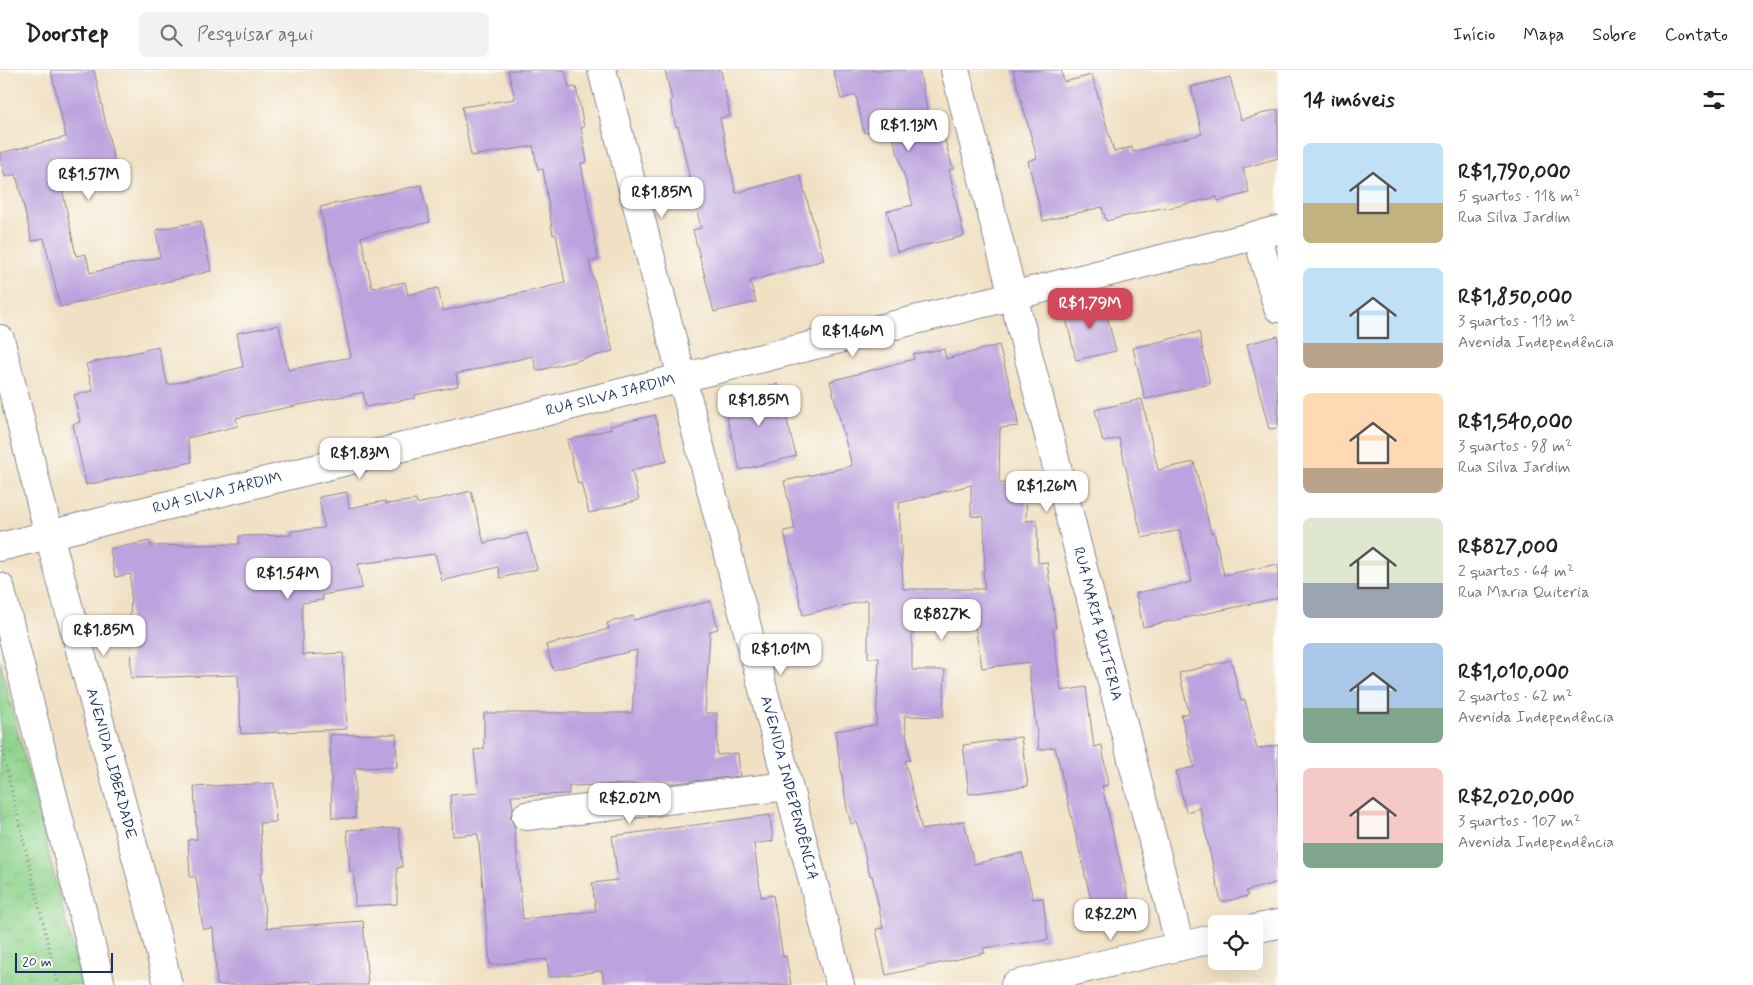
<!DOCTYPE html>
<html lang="pt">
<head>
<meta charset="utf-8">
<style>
  :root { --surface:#fff; --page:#f2f2f2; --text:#222; --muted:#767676; --line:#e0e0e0; --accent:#d1495b }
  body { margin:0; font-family:Mynerve,sans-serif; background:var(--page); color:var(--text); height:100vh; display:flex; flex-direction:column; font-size:19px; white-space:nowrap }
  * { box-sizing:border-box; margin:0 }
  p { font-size:16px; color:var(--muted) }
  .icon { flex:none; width:28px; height:28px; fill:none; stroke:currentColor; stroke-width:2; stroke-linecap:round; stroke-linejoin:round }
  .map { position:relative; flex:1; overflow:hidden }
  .details { display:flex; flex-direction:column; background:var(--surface); width:475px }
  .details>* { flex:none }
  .fabs { position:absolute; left:1208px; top:845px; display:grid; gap:10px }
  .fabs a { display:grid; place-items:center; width:55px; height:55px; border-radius:8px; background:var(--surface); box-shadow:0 5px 20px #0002; font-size:25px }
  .scale { position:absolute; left:15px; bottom:12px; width:98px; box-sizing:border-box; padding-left:5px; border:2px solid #1b2f5e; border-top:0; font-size:14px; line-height:18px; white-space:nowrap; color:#1b2f5e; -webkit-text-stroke:4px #fdfcf7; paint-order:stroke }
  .price { position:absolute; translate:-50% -42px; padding:0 11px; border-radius:10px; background:#fff; color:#222; font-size:16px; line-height:32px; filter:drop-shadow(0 1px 2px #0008) }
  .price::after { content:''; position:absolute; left:50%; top:30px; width:15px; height:11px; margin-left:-8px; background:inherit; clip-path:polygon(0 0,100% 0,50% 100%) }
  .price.on { background:var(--accent); color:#fff }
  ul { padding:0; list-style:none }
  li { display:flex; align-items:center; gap:15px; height:125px; padding:0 25px }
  li span { display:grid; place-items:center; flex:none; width:140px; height:100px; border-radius:8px; color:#555 }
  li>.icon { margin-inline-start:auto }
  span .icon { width:60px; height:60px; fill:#fffc; stroke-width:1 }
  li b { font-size:21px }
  h2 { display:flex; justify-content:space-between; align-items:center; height:60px; padding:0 25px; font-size:21px }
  header { display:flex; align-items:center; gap:30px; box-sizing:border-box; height:70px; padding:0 25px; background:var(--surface); border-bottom:1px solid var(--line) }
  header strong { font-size:24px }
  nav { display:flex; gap:28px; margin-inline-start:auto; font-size:18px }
  .search { width:350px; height:45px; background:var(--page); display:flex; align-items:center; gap:12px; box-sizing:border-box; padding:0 18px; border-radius:8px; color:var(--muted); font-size:19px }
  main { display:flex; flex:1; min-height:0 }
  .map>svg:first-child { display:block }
</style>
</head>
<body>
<header>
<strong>Doorstep</strong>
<div class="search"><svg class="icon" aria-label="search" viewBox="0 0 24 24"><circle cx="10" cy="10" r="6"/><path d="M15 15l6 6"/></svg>Pesquisar aqui</div>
<nav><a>Início</a><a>Mapa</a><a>Sobre</a><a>Contato</a></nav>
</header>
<main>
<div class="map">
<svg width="1278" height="915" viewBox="0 0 1278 915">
  <defs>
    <pattern id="park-crowns" width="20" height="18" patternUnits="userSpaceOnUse" patternTransform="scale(1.25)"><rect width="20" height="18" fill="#8ed38c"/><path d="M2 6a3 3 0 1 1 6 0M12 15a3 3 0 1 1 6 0" fill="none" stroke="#7ab57b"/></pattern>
  </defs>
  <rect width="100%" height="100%" fill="#fdfcf7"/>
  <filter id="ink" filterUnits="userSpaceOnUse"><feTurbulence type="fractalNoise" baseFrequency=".02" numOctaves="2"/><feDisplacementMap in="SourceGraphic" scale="10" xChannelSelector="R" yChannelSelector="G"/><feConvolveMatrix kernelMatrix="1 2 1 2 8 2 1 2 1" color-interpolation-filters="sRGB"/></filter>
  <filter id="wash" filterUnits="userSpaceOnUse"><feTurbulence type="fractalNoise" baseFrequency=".0096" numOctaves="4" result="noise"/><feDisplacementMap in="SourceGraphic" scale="20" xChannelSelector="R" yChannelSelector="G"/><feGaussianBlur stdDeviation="1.12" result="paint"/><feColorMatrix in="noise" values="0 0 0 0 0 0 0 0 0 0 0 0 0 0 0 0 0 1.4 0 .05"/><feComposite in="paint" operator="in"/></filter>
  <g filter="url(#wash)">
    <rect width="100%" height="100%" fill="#f1e0c3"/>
    <path fill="url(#park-crowns)" stroke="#548175" d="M0,591L82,915H0Z"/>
    <g id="blocks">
      <path fill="#bca2de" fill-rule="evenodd" d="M51,0H94L115,95L60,108L76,186L86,184L90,203L160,187L156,160L201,151L211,201L60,237L44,168L32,171L16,104L5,107L0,88V83L66,67Z
        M508,0H565L569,18L576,17L584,57L581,58L587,92L581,93L598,190L589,192L613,281L537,301L533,286L456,304L458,316L415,325V328L366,337L363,322L236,348L238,356L187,368L192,392L86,415L73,354L80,352L74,325L93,321L86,294L158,277L168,315L243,297L237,263L279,255L288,300L351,287L320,137L421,115L430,152L361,167L372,218L405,212L408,225L438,218L443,241L565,213L556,164L553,165L543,99L538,100L533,76L471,86L462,37L515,29Z
        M665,0H721L730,46L720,48L736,123L800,105L824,190L750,211L756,232L714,242L693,160L701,158L678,56L676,57L670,30H672Z
        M833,0H919L931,58L941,56L953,99L949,100L964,166L897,182L887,141L913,135L890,58L864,63L856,25L841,29Z
        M1013,0H1061L1064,12L1092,5L1114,82L1132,77L1133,82L1202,64L1191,17L1230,7L1241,50L1278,39V88L1243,98L1249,123L1218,131L1217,127L1165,139V137L1106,151L1102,137L1043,151L1028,91L1037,88Z
        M1103,230L1116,281L1076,290L1064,239Z
        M1199,262L1210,314L1145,329L1133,278Z
        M1278,266V358L1269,359L1247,274Z
        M999,275L1016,339L1018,356L1000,358L999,413L1027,414L1026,451L1037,450L1038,493L1047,492L1056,559H1053L1061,621L1086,617L1094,677L1102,675L1108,715L1102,716L1131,839L1095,847L1055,677L1039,680L1028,592L982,598L974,550H912V600H945L943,647L904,646L910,690L905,691L922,760L964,751L974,794L1022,783L1033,829L1043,828L1048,870L983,878L985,883L886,905L876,859L883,858L872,805L870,806L857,752L851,754L847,739L835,661L876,655L879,588H868V530L803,545L784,461L795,459L784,411L852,396L830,311L914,289L913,284L944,279L946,289ZM971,415V446L984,447L985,500H983L985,519H903L899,433Z
        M778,314L796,386L740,400L722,328Z
        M1142,329L1158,400L1194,392L1211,463L1214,462L1224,505L1278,494V528L1143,557L1136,523L1192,512L1180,460L1142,468L1119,368L1103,372L1095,340Z
        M655,345L667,391L632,400L639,430L589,443L581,413L578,414L567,370L611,359L610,356Z
        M471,421L484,473L527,463L537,499L500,508L498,497L442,511L435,484L358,494L362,518L322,525L323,530L302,533V585L343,583L347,659L241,664L238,605L131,608L130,563L131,504L115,507L110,479L150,471L151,476L239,474V466L291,465V461L324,458L319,427L347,422L349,438L385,431L386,434L416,430L417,434Z
        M711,531L718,559L710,561L705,643H717V685L738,683L740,706L674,713L569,716V724L511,726L513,738L510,747L514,756L523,849L596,841L592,813L618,810L612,766L770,745L773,771L754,774L761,827L773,825L783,887L786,886L791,915H604L602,901L549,907L547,889L490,895L478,764L453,766L450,725L479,723L474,680L484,679V643H632L637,580L553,600L546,575L609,559L607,553L633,546L634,550Z
        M1231,590L1241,631L1245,630L1257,679L1278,675V812L1246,821L1248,826L1221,832L1200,738L1186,742L1176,701L1194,697L1181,645L1189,643L1179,603Z
        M396,664L397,697L355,698V748H332L330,665Z
        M1021,667L1028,716L969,724L963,675Z
        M274,713L276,752L260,753L263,803H260L267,858L363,851L368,915H311V911L263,915H217L213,858L203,859L196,807H190L188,770L197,769L194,717Z
        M399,758L402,797L397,798V834L355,836L354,800L350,801L347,760Z"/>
    </g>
  </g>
  <g filter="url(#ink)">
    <use href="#blocks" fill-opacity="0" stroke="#868890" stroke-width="1"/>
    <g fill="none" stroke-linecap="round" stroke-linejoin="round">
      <g stroke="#868890" stroke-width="30">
        <g id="minor">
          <path id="s1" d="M602,0L840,915"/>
          <path id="s2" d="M955,0L1180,876"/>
          <path d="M1257,165L1278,238"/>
          <path id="s3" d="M0,269L49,465L147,827L168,915"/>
          <path id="s4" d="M0,477L1278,160"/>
          <path d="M0,517L101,915"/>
          <path d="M526,746L788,716"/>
          <path d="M1254,859L1278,854"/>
          <path d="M1015,915L1216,868"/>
        </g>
      </g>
      <path stroke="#868890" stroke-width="3" stroke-dasharray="1 4" stroke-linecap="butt" d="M0,672L58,915"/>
      <use href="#minor" stroke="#fff" stroke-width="28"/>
    </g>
  </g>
  <g text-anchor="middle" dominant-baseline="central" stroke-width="5" stroke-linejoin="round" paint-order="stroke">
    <g font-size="15" fill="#1b2f5e" stroke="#fdfcf7">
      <text stroke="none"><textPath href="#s4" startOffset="629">RUA SILVA JARDIM</textPath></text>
      <text stroke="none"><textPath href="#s4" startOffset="224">RUA SILVA JARDIM</textPath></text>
      <text stroke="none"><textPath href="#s2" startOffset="572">RUA MARIA QUITERIA</textPath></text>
      <text stroke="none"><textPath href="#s3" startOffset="439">AVENIDA LIBERDADE</textPath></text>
      <text stroke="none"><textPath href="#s1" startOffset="742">AVENIDA INDEPENDÊNCIA</textPath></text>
    </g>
  </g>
</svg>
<div class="fabs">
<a><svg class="icon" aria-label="locate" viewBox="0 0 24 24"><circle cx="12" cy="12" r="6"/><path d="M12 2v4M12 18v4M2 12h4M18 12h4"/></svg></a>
</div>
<div class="scale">20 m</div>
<b class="price" style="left:909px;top:82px">R$1.13M</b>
<b class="price" style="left:89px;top:131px">R$1.57M</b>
<b class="price" style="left:662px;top:149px">R$1.85M</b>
<b class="price on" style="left:1090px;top:260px">R$1.79M</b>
<b class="price" style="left:853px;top:288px">R$1.46M</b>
<b class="price" style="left:759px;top:357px">R$1.85M</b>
<b class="price" style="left:360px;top:410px">R$1.83M</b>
<b class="price" style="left:1047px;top:443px">R$1.26M</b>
<b class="price" style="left:288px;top:530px">R$1.54M</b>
<b class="price" style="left:942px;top:571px">R$827K</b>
<b class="price" style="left:104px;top:587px">R$1.85M</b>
<b class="price" style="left:781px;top:606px">R$1.01M</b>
<b class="price" style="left:630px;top:755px">R$2.02M</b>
<b class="price" style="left:1111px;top:871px">R$2.2M</b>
</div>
<section class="details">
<h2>14 imóveis<svg class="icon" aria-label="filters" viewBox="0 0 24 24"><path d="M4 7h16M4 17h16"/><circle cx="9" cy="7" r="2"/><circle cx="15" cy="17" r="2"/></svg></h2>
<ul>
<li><span style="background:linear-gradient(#bfe0f5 60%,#c2b280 0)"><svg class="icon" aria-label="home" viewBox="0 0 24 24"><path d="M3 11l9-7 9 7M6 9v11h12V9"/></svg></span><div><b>R$1,790,000</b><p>5 quartos · 118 m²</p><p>Rua Silva Jardim</p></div></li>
<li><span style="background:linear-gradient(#bfe0f5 75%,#b9a48a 0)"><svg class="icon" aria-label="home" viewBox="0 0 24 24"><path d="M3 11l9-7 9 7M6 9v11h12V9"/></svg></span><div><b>R$1,850,000</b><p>3 quartos · 113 m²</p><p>Avenida Independência</p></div></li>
<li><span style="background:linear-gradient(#ffd9b3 75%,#b9a48a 0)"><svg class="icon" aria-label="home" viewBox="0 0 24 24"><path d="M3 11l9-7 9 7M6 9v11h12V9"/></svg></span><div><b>R$1,540,000</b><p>3 quartos · 98 m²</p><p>Rua Silva Jardim</p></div></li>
<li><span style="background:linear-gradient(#dfe7d0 65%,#9aa5b1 0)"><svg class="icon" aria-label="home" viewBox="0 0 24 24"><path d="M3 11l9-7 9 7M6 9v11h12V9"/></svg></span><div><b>R$827,000</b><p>2 quartos · 64 m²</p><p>Rua Maria Quiteria</p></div></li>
<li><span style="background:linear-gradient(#a9c7e8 65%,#7fa58c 0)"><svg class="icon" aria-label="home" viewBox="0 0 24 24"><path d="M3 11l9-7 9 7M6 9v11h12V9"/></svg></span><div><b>R$1,010,000</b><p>2 quartos · 62 m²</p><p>Avenida Independência</p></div></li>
<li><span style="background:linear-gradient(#f6c9c9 75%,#7fa58c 0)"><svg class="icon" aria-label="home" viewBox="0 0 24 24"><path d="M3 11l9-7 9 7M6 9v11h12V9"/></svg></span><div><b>R$2,020,000</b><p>3 quartos · 107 m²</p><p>Avenida Independência</p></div></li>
</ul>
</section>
</main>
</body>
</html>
